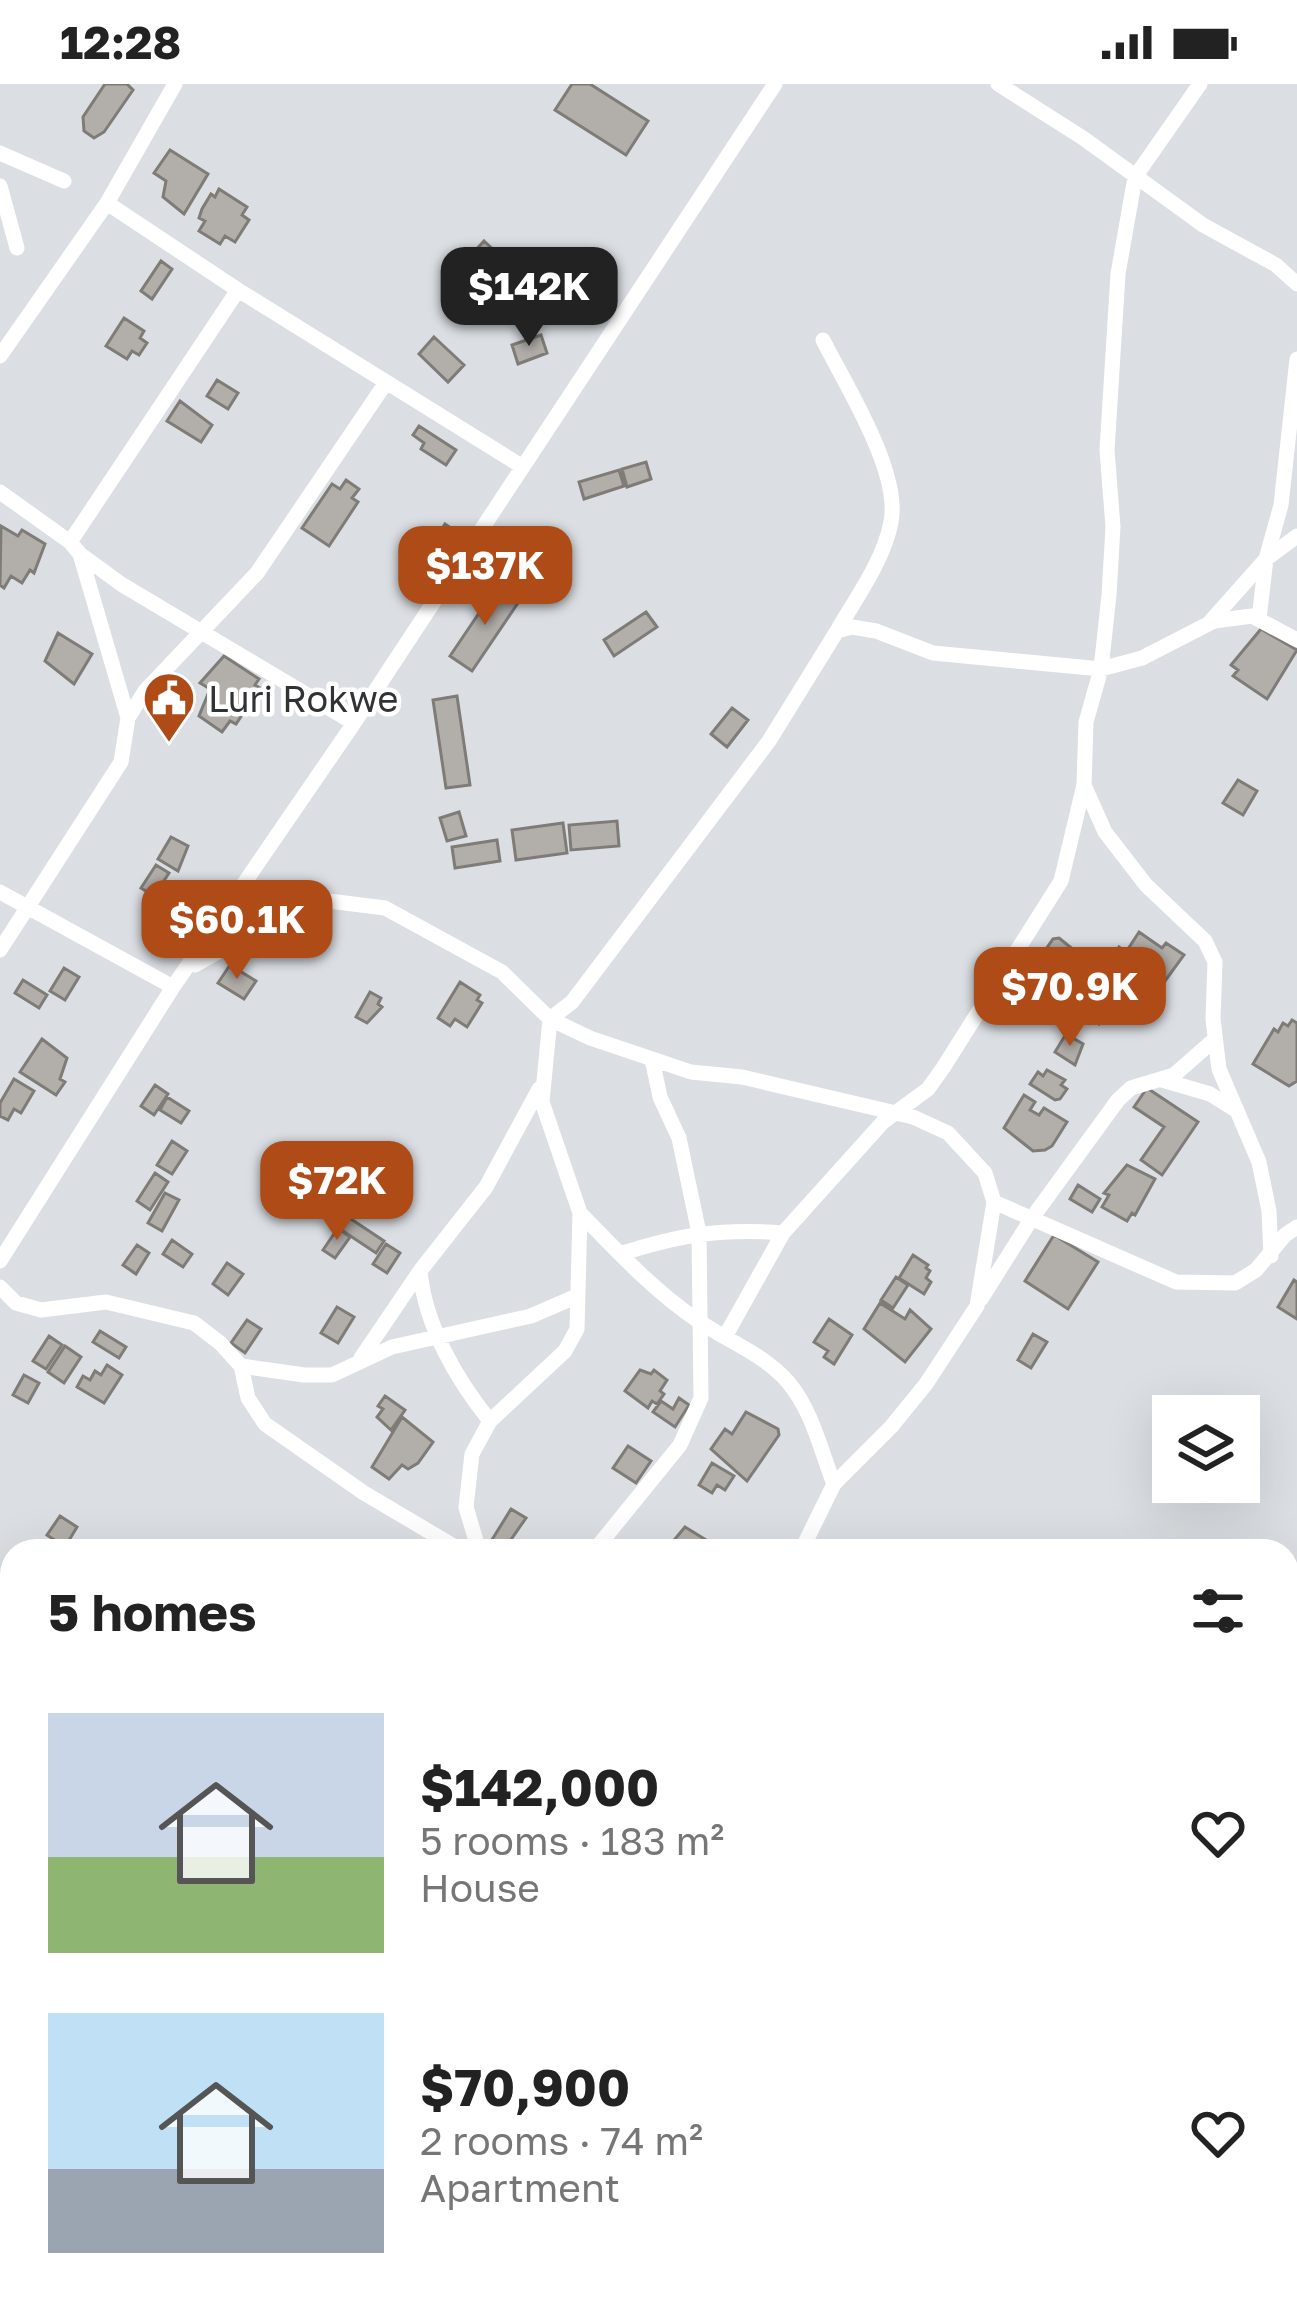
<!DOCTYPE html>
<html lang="en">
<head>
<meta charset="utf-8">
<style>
  :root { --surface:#fff; --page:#f2f2f2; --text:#222; --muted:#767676; --accent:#af4b17 }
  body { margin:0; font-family:"Golos Text",sans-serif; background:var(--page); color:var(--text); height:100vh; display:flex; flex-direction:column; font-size:45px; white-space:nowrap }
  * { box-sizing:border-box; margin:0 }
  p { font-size:39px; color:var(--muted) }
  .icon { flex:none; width:66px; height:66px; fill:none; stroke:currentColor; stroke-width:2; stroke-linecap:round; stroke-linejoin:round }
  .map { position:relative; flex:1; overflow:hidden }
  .details { position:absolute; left:0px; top:1455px; width:1299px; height:771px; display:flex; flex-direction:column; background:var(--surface); border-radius:36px 36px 0 0; box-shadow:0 12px 48px #0002 }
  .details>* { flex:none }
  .fabs { position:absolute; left:1152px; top:1311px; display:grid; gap:24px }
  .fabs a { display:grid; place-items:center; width:108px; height:108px; border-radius:0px; background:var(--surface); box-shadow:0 12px 48px #0002; font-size:60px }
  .price { position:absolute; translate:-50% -102px; padding:0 27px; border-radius:24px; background:var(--accent); color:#fff; font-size:39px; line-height:78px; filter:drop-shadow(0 3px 6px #0008) }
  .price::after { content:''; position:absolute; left:50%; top:72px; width:36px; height:27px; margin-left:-18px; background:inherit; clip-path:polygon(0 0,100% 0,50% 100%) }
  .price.active { background:#222; color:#fff }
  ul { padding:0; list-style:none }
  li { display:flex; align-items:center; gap:36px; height:300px; padding:0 48px }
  li span { display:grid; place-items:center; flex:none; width:336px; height:240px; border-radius:0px; color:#555 }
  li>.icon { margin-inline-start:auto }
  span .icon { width:144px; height:144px; fill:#fffc; stroke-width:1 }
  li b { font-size:51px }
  h2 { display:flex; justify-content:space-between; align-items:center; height:144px; padding:0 48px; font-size:51px }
  .status { display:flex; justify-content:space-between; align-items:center; height:84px; padding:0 60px; background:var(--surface); direction:ltr }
  .status svg { height:33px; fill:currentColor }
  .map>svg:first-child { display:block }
</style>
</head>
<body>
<div class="status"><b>12:28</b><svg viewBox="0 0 49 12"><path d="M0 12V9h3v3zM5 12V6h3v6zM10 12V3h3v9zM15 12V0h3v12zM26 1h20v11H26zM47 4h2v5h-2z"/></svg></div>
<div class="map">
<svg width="1297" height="2225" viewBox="0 0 1297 2225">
  <rect width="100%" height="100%" fill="#dbdfe3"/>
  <path fill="#b0c8af" d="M1297,2001V2225H1147L1154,2214H1287V2016Z"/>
  <path fill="#b2afab" stroke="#7f7c78" stroke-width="3" d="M105,0H127L133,6L104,48L94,54L84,47L83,33Z
    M572,0H590L648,37L626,71L555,26Z
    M170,66L208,90L184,130L163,113L166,97L154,89Z
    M219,105L247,123L242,131L249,136L235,158L225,152L220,160L199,147L205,137L199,134L202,125L211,110L215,113Z
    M484,157L499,171L479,193L464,179Z
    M555,166L565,202L541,209L531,174Z
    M161,177L172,185L152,215L141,207Z
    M124,234L144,247L140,254L147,259L139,271L132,267L127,275L106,262Z
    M541,251L547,269L518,280L512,261Z
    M434,253L464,281L448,298L419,270Z
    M217,296L238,309L228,325L207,312Z
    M180,317L212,341L201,358L167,337Z
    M419,342L456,366L446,381L421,365L424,359L413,351Z
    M646,378L651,395L627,403L622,385Z
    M619,386L624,402L584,415L579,398Z
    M346,396L359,405L352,414L358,418L329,462L302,444L332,400L340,405Z
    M445,440L455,447L437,475L427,469Z
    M1,442L18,452L22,446L45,460L34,489L30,486L22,499L11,492L4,504L0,501Z
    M498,501L520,516L472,587L450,572Z
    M646,528L657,543L614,572L604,556Z
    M1261,545L1297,566L1267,615L1233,592L1238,586L1231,581Z
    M58,549L92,570L74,600L45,577Z
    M224,572L259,595L255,601L260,604L236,640L230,637L222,648L199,632L210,605L200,599Z
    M457,612L470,701L446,704L433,616Z
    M732,624L748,636L727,663L711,650Z
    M1238,696L1257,707L1243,731L1223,719Z
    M459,728L466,752L447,757L440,734Z
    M617,737L619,762L571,766L569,741Z
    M563,739L567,769L516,776L512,746Z
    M171,753L188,762L178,787L158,775Z
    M497,756L500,777L455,784L452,763Z
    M156,781L169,789L154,812L141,804Z
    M1139,848L1162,864L1166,859L1184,871L1157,908L1110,883L1119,863L1126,868Z
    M1059,854L1090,879L1058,926L1004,890L1026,866L1037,878L1053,855Z
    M230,881L256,897L244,915L218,899Z
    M64,884L79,893L65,916L50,907Z
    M23,896L47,911L39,924L15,909Z
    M460,898L480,911L477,916L482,919L467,943L455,935L450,942L438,934Z
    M370,908L381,914L378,920L382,923L367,939L356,933Z
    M1101,911L1113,919L1099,940L1087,932Z
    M1292,936L1297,939V997L1289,1002L1253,980L1274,945L1278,948L1283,939L1288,942Z
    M1066,950L1083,960L1075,981L1055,968Z
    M42,955L67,974L60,995L65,998L56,1011L20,988Z
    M1047,986L1065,996L1061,1001L1067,1005L1060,1015L1055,1016L1030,1000L1038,988L1043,992Z
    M14,995L34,1007L21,1029L14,1025L8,1036L0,1032V1019Z
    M155,1001L168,1010L154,1031L141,1022Z
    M1147,1004L1198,1038L1162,1091L1141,1076L1164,1043L1134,1023Z
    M1024,1011L1035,1018L1030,1026L1039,1031L1044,1024L1067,1038L1052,1062L1045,1066L1033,1067L1004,1044Z
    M167,1013L189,1027L181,1039L160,1026Z
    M172,1057L187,1067L172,1090L157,1081Z
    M1127,1081L1155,1095L1135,1131L1132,1129L1127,1137L1102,1123L1109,1111L1104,1109Z
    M155,1089L168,1098L150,1126L137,1117Z
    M1078,1101L1100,1115L1092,1128L1070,1115Z
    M165,1109L179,1116L162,1147L148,1139Z
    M348,1133L384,1157L376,1169L340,1145Z
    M338,1144L350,1153L335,1174L323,1166Z
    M1054,1151L1098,1178L1068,1225L1025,1197Z
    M172,1156L192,1170L183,1183L163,1170Z
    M386,1160L400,1169L387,1189L373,1180Z
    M137,1161L149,1169L136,1190L123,1181Z
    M913,1171L928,1181L926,1184L930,1187L926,1194L931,1198L924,1210L899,1194Z
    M227,1179L243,1190L228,1211L213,1200Z
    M896,1193L908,1201L893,1224L881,1216Z
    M1294,1196L1297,1198V1235L1278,1223Z
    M880,1219L905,1235L910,1226L931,1245L905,1278L864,1245Z
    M337,1223L354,1233L338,1259L321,1249Z
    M829,1235L852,1251L834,1280L824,1273L828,1267L814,1258Z
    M247,1236L261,1245L245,1269L231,1259Z
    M100,1247L126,1263L119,1274L93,1258Z
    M1033,1250L1047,1258L1031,1284L1018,1276Z
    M49,1252L62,1261L46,1285L33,1277Z
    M65,1262L81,1273L64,1299L48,1288Z
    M107,1281L122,1291L104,1319L77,1303L83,1292L90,1296L95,1287L101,1291Z
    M640,1286L651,1290L654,1286L667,1296L660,1307L664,1310L657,1320L652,1317L648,1324L625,1307Z
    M24,1291L39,1299L28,1319L13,1311Z
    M385,1312L405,1326L391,1346L377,1333L383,1325L378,1322Z
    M679,1314L689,1321L675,1343L653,1328L661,1317L673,1325Z
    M746,1328L778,1345L779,1351L747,1397L711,1365L725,1345L732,1350Z
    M402,1333L433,1358L418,1379L408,1385L402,1381L389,1395L372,1383Z
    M628,1362L651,1377L636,1399L613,1384Z
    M712,1379L734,1392L725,1406L717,1401L712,1409L699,1401Z
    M511,1425L526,1434L503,1467L490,1459Z
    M60,1432L77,1443L65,1463L47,1451Z
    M685,1443L711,1459L706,1467H665Z"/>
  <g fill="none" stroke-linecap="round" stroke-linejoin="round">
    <path stroke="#fff" stroke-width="15" d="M998,0L1083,54L1203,141L1276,181L1297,200
      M1200,0L1135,93L1118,190L1107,366L1113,443L1109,511L1101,585L1086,638L1084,701L1105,748L1146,801L1205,857L1215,878L1213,935L1219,985L1259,1078L1269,1127L1271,1172
      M0,69L64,97
      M0,102L17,164
      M107,119L238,206
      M823,256C846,302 901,388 891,438C884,476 856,514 837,547
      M0,272L107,119L175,0
      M0,408L70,458L80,470L128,634
      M70,458L238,206L523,383
      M80,470L121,500L354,639
      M1259,535L1266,475L1281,421L1297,275
      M1210,538L1266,475L1297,452
      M0,808L173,903
      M0,866L121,678L128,634L145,607L257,489L385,300
      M195,881L298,822L329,817L385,824L502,888L550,935L542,1018L580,1129L577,1245L565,1267L490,1337L472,1370L466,1423L479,1467
      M550,935L572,918L769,657L837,547L852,543L876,547L933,569L1101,585L1142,574L1214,537L1252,532L1297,556
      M550,935L590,954L691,988L742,993L913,1033L948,1049L985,1089L994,1118L977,1222L926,1300L891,1343L834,1400
      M1162,996L1210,1010L1234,1025
      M994,1118L1176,1198L1235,1199L1256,1186L1285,1151L1297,1143
      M580,1129C617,1167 653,1206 697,1236C727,1257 764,1270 788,1298C812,1326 821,1367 834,1400L801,1467
      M620,1170C679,1151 720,1144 783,1149
      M0,1177L173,903L354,639L775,0
      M0,1203L16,1219L41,1226L106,1218L194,1239L220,1259L241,1282L248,1314L265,1340L364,1409L462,1467
      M981,1215L1032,1134L1118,1016L1131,1004L1174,991L1215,955
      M726,1251L783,1149L883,1038L928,1005L943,984L1061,797L1084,701
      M361,1274L420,1187
      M241,1282L304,1291H332L392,1263L531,1232L577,1212
      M490,1337C456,1295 425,1241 420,1187L486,1103L539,1005
      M594,1467L680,1361L701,1314L699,1149L679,1054L660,1013L652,975
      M0,1518L12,1538
      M1287,1635L1297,1614
      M1287,1727L1297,1721
      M1287,1964L1297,1950
      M0,2067L12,2063
      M784,2214L787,2225
      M103,2225L109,2214
      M508,2225L515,2214
      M1114,2225L1121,2214
      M1139,2225L1141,2214"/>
  </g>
  <defs>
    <g id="civic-pin" transform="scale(2.7)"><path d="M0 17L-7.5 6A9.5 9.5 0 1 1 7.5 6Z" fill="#af4b17" stroke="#fff"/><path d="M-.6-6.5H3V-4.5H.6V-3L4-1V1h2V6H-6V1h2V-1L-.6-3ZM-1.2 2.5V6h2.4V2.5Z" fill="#fff"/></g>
  </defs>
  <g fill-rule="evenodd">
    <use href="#civic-pin" x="169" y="614"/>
  </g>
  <g text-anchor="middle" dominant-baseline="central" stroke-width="9" stroke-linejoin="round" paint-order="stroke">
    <g font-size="36" fill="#303234" stroke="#fff" text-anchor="start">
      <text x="208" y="614">Luri Rokwe</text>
    </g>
  </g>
</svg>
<div class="fabs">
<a><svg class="icon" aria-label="layers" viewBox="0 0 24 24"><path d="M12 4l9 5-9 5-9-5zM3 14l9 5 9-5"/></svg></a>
</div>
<b class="price active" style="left:529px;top:265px">$142K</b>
<b class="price" style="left:485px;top:544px">$137K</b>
<b class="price" style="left:237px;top:898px">$60.1K</b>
<b class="price" style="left:1070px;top:965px">$70.9K</b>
<b class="price" style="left:337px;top:1159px">$72K</b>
<section class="details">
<h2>5 homes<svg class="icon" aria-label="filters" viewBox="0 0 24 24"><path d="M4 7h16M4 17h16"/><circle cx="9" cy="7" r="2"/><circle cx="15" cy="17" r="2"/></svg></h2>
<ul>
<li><span style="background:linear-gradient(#c9d6e8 60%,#8fb573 0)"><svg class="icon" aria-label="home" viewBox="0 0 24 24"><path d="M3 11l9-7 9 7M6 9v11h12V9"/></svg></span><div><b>$142,000</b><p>5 rooms · 183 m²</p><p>House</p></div><svg class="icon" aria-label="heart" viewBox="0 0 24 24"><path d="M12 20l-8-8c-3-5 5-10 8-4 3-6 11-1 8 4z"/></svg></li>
<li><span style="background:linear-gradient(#bfe0f5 65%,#9aa5b1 0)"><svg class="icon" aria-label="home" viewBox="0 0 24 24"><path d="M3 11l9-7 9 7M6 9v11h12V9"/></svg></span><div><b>$70,900</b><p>2 rooms · 74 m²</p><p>Apartment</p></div><svg class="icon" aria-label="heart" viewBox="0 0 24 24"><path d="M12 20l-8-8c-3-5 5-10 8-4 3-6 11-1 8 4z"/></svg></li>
</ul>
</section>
</div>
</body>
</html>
